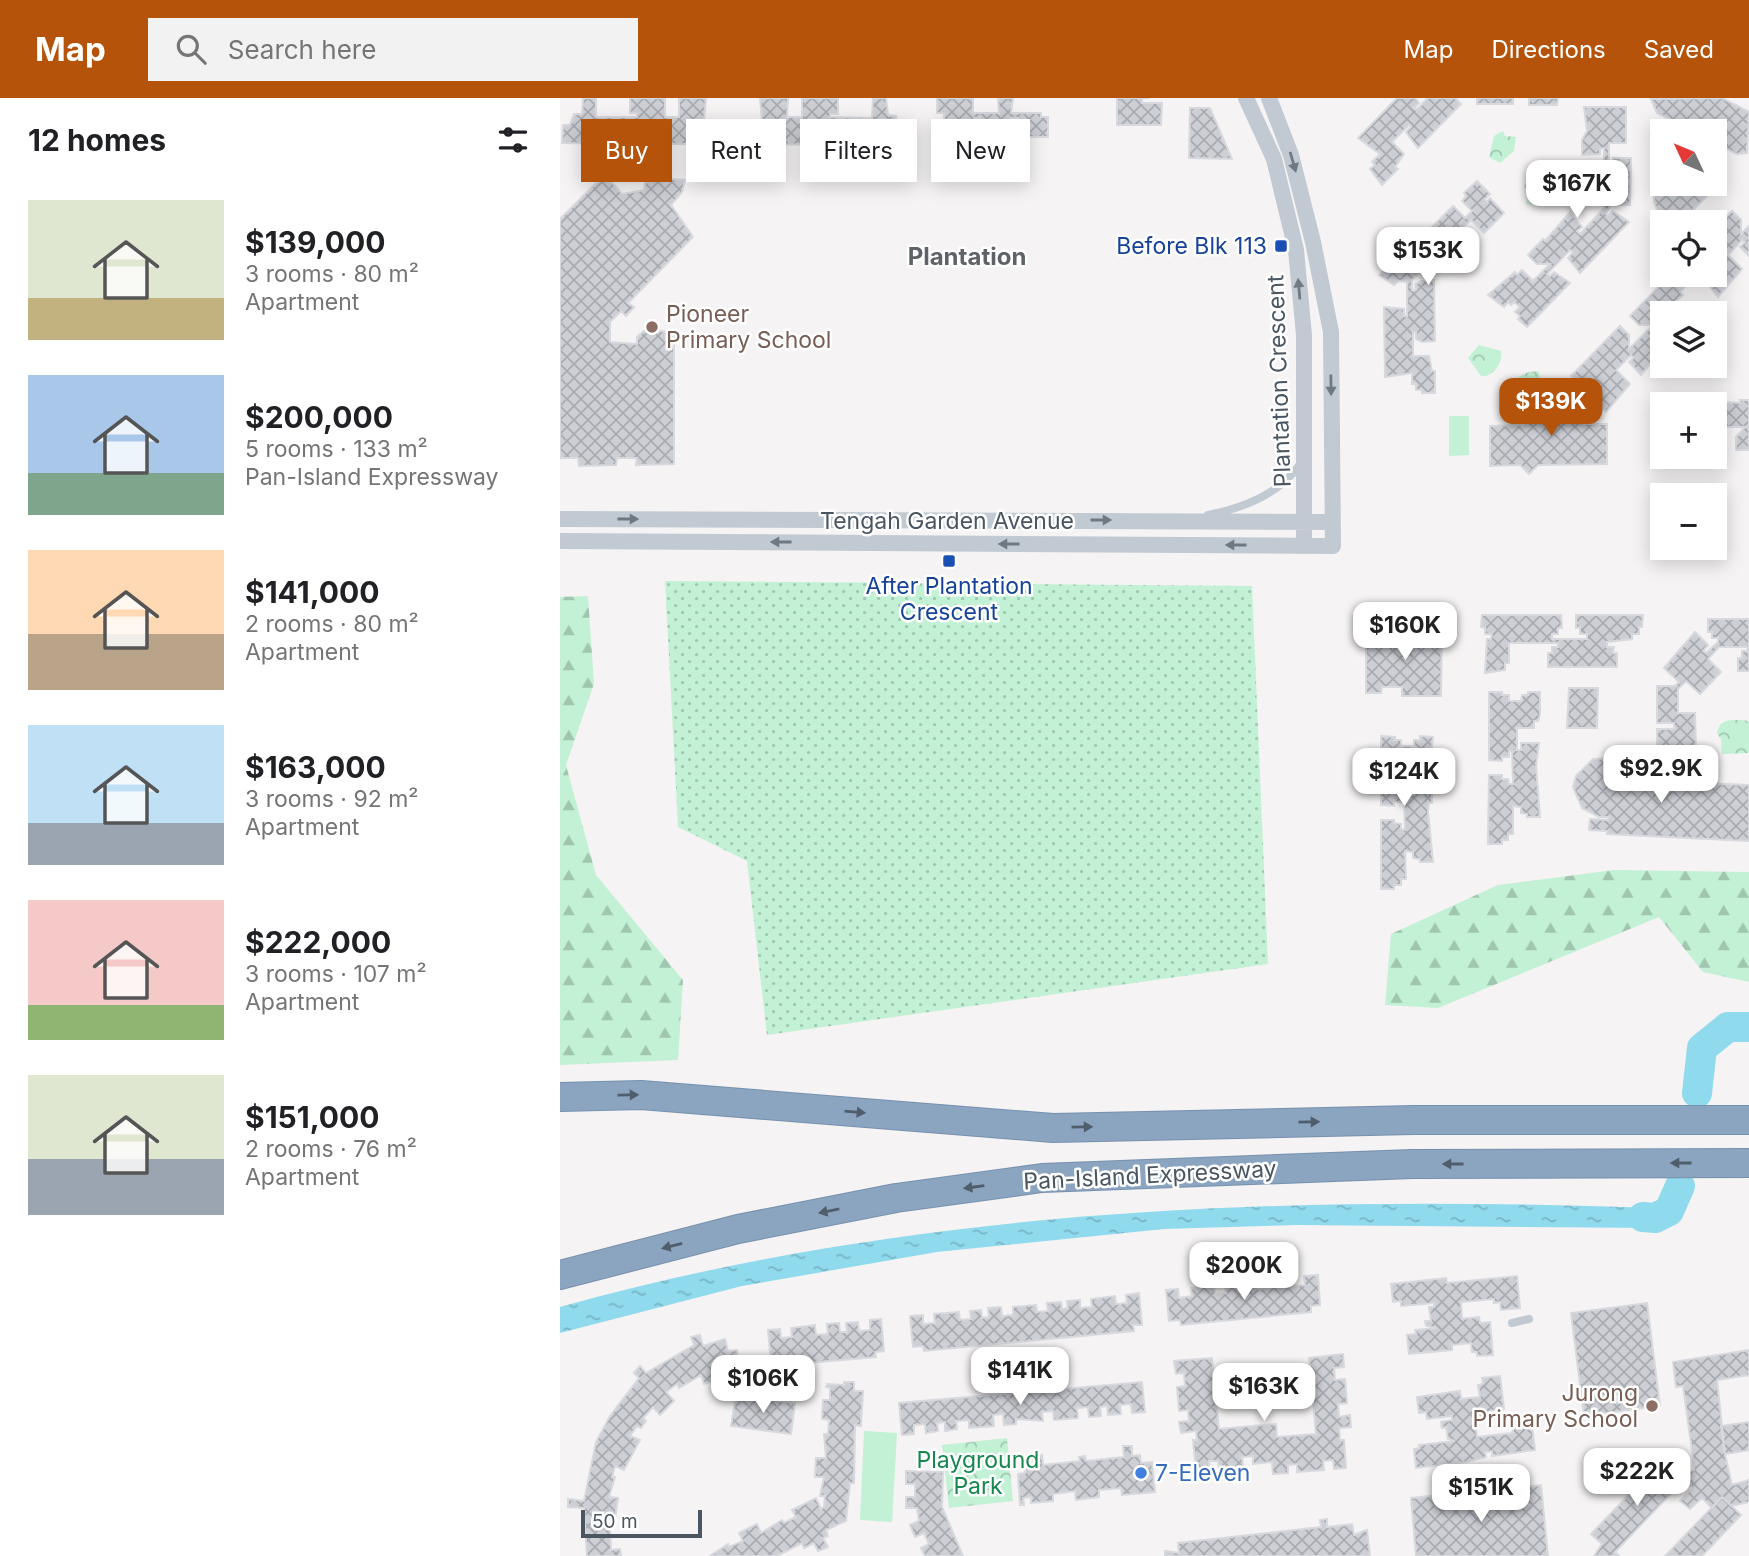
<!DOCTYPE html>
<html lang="en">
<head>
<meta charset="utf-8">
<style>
  :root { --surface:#fff; --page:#f2f2f2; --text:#202124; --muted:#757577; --accent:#b45309 }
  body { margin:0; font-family:Inter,sans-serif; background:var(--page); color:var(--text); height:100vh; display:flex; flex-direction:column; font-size:26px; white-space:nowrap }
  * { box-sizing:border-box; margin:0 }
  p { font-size:23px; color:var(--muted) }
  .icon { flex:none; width:38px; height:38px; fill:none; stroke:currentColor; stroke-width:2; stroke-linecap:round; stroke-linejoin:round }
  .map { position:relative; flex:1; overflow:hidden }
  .sheet { display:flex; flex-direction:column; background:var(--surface); width:560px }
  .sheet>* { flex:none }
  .guide { position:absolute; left:21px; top:21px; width:665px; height:63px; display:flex; gap:14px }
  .needle { width:46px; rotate:314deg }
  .fabs { position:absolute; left:1090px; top:21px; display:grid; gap:14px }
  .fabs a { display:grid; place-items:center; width:77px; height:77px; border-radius:0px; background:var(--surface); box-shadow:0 4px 18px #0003; font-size:35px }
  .scale { position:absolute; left:21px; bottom:18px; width:121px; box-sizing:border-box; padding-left:7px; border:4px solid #4a5661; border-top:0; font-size:19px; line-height:24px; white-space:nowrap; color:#4a5661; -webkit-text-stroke:5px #fff; paint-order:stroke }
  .price { position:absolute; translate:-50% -60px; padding:0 16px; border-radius:14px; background:#fff; color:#222; font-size:23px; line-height:46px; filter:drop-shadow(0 2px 4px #0008) }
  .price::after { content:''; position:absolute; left:50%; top:42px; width:21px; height:16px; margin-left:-10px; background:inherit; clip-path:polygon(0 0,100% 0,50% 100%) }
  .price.current { background:var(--accent); color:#fff }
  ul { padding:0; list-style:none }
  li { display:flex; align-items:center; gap:21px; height:175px; padding:0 28px }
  li span { display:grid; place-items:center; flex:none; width:196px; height:140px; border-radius:0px; color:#555 }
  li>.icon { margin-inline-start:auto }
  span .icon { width:84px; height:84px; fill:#fffc; stroke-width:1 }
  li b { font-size:30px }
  h2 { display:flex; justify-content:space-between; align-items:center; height:84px; padding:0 28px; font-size:30px }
  .chip { padding:0 24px; border-radius:0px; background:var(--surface); box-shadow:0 4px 18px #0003; font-size:24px; line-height:63px }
  .chip.current { background:var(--accent); color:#fff }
  header { display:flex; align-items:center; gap:42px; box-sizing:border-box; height:98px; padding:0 35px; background:var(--accent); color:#fff }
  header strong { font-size:33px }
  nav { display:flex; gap:38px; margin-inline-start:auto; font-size:24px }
  .search { width:490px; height:63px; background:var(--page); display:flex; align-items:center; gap:18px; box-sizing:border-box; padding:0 24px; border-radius:0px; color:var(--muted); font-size:26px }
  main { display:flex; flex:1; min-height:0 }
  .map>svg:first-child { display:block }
</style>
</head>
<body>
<header>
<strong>Map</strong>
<div class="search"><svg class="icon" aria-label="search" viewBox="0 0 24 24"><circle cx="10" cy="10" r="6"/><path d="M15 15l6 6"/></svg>Search here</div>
<nav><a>Map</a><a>Directions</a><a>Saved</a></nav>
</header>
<main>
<section class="sheet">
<h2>12 homes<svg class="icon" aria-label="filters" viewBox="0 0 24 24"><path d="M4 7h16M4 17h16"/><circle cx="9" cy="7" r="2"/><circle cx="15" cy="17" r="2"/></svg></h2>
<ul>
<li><span style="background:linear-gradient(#dfe7d0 70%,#c2b280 0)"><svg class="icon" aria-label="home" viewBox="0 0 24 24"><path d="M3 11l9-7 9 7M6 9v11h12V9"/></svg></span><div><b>$139,000</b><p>3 rooms · 80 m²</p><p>Apartment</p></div></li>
<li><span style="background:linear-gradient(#a9c7e8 70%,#7fa58c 0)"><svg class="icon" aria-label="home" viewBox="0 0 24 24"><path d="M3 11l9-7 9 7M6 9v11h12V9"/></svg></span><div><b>$200,000</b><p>5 rooms · 133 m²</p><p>Pan-Island Expressway</p></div></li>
<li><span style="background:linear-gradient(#ffd9b3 60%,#b9a48a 0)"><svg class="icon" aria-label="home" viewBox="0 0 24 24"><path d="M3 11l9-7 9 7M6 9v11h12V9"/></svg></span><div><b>$141,000</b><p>2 rooms · 80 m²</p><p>Apartment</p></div></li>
<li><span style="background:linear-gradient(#bfe0f5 70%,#9aa5b1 0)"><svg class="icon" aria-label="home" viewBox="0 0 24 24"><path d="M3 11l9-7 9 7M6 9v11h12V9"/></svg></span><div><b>$163,000</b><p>3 rooms · 92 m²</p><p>Apartment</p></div></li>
<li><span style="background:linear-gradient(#f6c9c9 75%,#8fb573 0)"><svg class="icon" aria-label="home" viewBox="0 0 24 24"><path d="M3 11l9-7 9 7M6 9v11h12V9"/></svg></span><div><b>$222,000</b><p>3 rooms · 107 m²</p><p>Apartment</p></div></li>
<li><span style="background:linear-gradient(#dfe7d0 60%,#9aa5b1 0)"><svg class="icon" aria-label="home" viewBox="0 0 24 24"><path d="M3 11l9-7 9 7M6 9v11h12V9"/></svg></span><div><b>$151,000</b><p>2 rooms · 76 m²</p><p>Apartment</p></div></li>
</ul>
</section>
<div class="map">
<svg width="1189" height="1458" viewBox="0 0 1189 1458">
  <defs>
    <pattern id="grass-dots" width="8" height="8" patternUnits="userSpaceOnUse" patternTransform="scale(1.75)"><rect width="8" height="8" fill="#c3f1d5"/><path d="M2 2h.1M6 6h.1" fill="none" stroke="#a0c6b0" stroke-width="1.8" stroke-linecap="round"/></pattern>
    <pattern id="forest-firs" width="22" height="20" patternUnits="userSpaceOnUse" patternTransform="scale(1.75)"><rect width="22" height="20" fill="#c3f1d5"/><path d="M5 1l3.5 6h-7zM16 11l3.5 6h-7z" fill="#a0c6b0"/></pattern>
    <pattern id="park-crowns" width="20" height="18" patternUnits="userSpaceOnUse" patternTransform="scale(1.75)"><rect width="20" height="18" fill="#c3f1d5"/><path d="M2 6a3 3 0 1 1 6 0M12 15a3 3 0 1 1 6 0" fill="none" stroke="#a0c6b0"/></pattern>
    <pattern id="water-ripples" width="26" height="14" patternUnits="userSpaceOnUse" patternTransform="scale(1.75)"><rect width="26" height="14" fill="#90daee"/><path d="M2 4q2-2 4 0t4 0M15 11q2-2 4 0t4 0" fill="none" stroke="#78b4c4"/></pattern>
    <pattern id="building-cross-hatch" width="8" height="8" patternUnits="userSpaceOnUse" patternTransform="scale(1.75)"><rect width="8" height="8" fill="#cdcfd5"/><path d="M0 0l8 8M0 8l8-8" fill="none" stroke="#a8abb0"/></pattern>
  </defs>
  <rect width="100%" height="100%" fill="#f5f3f3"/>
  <path fill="url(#grass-dots)" d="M105,483L692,488L708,866L207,937L187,763L118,729Z"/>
  <path fill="url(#forest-firs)" d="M28,498L34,586L6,667L36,777L123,882L118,962L0,967V499Z
    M1054,772L1189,774V884L1143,874L1099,819L878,910L825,907L831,836L938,787Z"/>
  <path fill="url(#park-crowns)" d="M943,33L945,38L956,39L954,53L940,65L929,59L934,38Z
    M982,68L987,70L996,89L978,107L966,106L969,97L964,88L972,74Z
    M919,247L941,253C943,264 936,274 926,278H921L908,260Z
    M978,273L982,285L964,298L950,293C955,278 964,274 978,273Z
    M1182,622L1189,623V655L1162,656L1161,641L1157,635C1160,621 1169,622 1182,622Z
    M447,1340L453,1403L389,1410L382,1347Z"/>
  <path fill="#c3f1d5" d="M889,318H909V357L889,358Z
    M304,1333L337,1335L332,1424L300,1422Z"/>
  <path fill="url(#water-ripples)" d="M1128,1102C1121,1118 1112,1124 1097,1130L736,1127L604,1131L377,1154L182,1188L0,1235V1209C358,1109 726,1097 1095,1110L1103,1103Z"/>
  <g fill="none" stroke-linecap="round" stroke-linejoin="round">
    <path stroke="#90daee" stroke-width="30" d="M1137,995L1142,950L1168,929H1189
      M1083,1119L1095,1120L1109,1113L1120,1088"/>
  </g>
  <path fill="url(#building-cross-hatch)" stroke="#d7d9de" stroke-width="2" d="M23,0H36V19H77V15H70V0H105V19H119V0H146L144,23H136V27H143L144,46H77V28H85V24H62V27L69,28V46L2,45L3,27H10L14,16H22Z
    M200,0H228L227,19H242V0H278V16H270V19L312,20L313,0H326L328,17L336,18L339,29H347V48L278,47V28H286V25H262V28H271L270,47L202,46V27H209L210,23H202Z
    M377,0H413V15H439L438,0H453L451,15H481V19H488V39H458V20H451V39H421L420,20H414V39H384V15H377Z
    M557,0H589H582V5H602L601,27H557Z
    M837,0H855L859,5L854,10L856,12L868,0H895L901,6L858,50L846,34L851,29L849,27L832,44L844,56L835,69L838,71L822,87L810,71L815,67L812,64L820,56L798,40Z
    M917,0H953V6H917Z
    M969,0H998L997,7H969Z
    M1162,0L1189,14L1187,55L1177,56L1155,45V33H1133L1097,15L1091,1Z
    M1024,9H1066V45H1049V66H1053V60H1071L1070,107H1050L1046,116L1048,118L1053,113L1069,124L1020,175L1008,160L1013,154L1010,152L987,176L990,178L994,174L1010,185L967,229L958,221L960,218L955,214L960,209L954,204L951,207L948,204L944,209L928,197L955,174L957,177L962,172L973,183L990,166H977L968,157L983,141L985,143L1010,114L1022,129L1017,133L1020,136L1044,110L1045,99L1027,100V64H1044V50L1040,51V56L1022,57V42L1027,33Z
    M630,10H650L672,61L629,60Z
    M1118,26L1128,33H1102V86H1155V60L1165,74L1164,81L1127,118L1111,121L1097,112L1094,104L1093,41L1102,28Z
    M45,76L62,96L84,92L86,79L125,82L122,94L111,107L133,139L68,205L74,209L66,218L61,213L50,224V244L77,246V239L85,232L114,234V366L76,367L77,360H57L56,367L19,368L18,360H0V121Z
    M917,83L930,96L925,101L927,104L930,100L944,115L924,135L911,122L899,133L912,146L886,171L874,159L852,182V192H856L855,186L862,183L874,182L875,243L862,244L856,241V234H853V258H869L872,273H875V295H862V292H856V286H852V275L825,279L824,209L844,211V218H847V184L839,183L834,187L819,177L862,137L876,150L881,145L868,133L893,108L905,120L912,113L902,103L906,98L904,95Z
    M1172,113L1181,122V136L1189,128V158L1180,149L1185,144L1182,142L1168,157L1182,171L1158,199L1146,184L1150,179L1148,177H1155V130Z
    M1110,177H1115L1125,189L1120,194L1123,197L1114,205L1133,215H1102V252L1081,277L1069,264L1073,260L1071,257L1056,272L1070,286L1046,314L1034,299L1039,294L1030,286L1027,290L1022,286L1020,288L1011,278L1060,228L1069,237V251L1093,227H1079L1070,218Z
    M1002,288L1028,313L1020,321L1025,326H1047V366L978,367L969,376L960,367L930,368V328L964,327Z
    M1116,302L1180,305V302H1189V352H1176V339L1185,329H1155V306H1116Z
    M922,517H1001L1002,530H998V536H992V541H1027V536H1020V529L1016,530V517H1083L1082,529H1079V536H1072V541L1047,544V549H1054L1053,555H1057V569H988V555H992V549H998V545H949V565H945V572L925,575L927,541H931L932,536H925V530L921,529Z
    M1148,521H1189V573H1178V560H1182V553H1188L1187,549H1159L1148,561L1161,574L1140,596L1126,583L1118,591V615H1135L1136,652L1097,656V631H1114V625H1097V588H1115L1119,584L1104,570L1135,534L1148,547L1143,553L1146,555L1158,544V540H1152V534H1148Z
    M861,530H882L881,598H842V589H822L821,595H806V535L861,534Z
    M1009,590H1038L1037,630H1007Z
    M929,594H942V597H949V603H961L962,597H968V594H980V616L978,623H974V630H957V652H961V645H979L976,668L980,719H967V716L961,715V709L953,708V736H948V742H942V746H928L929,677H942V681H948L949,686H953L952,653H949V659H942V663L929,662Z
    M821,638L835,639V642H841V648H854V642H860V638L873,639L870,668H867V675H850L849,697H854L853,690H872V705H869L868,713L873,764H860V761L853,760V754L845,753L846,781H841V787H834V791H821V722H834V725L841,726V731L845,732L844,698H841V704H834V708L821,707Z
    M1053,660L1064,666L1073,682L1189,687V743L1047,736V733L1029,732L1030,721L1048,722L1049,719H1039L1022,710L1013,689L1016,678L1033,661Z
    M758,1177L760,1207L751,1208V1214L621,1227L620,1222L609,1223L606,1192L618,1191L619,1200L632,1198L631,1190L654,1188L655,1196L666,1195L665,1187L678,1186L679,1194L686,1193L685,1184L697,1183L698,1191L709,1190L708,1182L733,1180L734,1188L745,1187L744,1178Z
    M957,1178L960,1210L941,1212L940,1204L934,1205V1201L901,1204L902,1221L919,1219L920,1225L930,1224L933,1257L917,1258V1254H912L911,1245L892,1247V1252L849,1256L847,1237L856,1236L855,1232L876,1230L866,1228L865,1223H871L869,1209H874V1205L841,1208V1203L833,1204L831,1186L886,1180L887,1185Z
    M579,1195L582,1227H573L574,1233L364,1253L363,1248L353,1249L350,1218L363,1217V1226L375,1225L374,1216L399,1214L400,1222L411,1221L410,1213L421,1212L422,1220L429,1219L428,1210L441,1209L442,1218L453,1217V1209L476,1207L477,1214L488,1213L487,1205L501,1204L502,1211L508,1210L507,1203L520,1202V1210L532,1209L531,1201L555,1198L556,1206L567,1205L566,1197Z
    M1087,1205L1100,1308L1024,1318L1011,1215Z
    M321,1221L324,1253L315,1254L316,1259L224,1267L223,1263L211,1264L208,1232L220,1231L221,1240L232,1239L231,1230L255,1227L256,1237L268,1236L267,1226L279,1225L280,1234H287L286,1225L298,1224L299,1233L310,1232V1222Z
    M140,1237L143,1248L165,1241L168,1253L177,1252L179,1270L161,1273L163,1280L144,1286L141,1277L119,1290L117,1286L106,1294L114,1303L100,1317L93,1309L83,1320L86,1323L81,1330L77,1328L70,1338L80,1342L64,1372L55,1368L52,1379H55L49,1399L58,1400L55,1421L46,1420V1431H50L51,1452L60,1451L61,1458H27L24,1410L8,1409V1401L24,1403L36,1344L50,1318L79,1280L74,1275L80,1268L86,1275L134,1247L131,1239Z
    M1189,1252V1277L1157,1282L1165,1356L1172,1387L1189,1382V1404L1172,1408L1162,1399L1152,1410L1142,1400L1130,1411L1120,1403L1132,1390L1120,1376L1134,1372L1132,1353L1123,1288L1116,1289L1113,1264Z
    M783,1256L784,1269L774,1270L775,1282L785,1281L787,1305L778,1306L779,1319L790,1317L791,1329L779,1330L780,1342H784L786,1370L774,1371L773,1362L763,1363L764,1372L737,1374V1366L728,1367V1375L713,1376L712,1364L693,1366V1358L682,1359L683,1368L659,1370L658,1363H649V1372L636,1373L633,1342H637L636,1333L621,1335L619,1324L629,1323L628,1312L619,1313L617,1289L625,1288L624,1275L616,1276L614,1263L652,1260L659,1331L716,1326L717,1339L756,1336L749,1260Z
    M940,1278L944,1311L931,1313L932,1318L915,1321L917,1339L952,1335L956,1322L971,1320L975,1352L932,1358V1353L925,1354L926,1359L906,1364L856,1370L854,1351L860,1350L859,1347L895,1343L888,1341L886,1329L882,1330L881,1324L892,1322V1318L867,1321L866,1314L859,1315L857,1299L900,1293L901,1301L920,1299L918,1287L923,1286L922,1280Z
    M284,1284H294V1293H303L301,1328L295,1327L294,1385H290L286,1423L266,1432L268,1438L263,1440L268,1449L258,1453L254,1445L244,1450L242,1445L217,1458H150L168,1446L169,1449L183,1443L179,1435L197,1426L201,1435L222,1422L224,1425L236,1419L232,1412L256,1400L261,1411L264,1409L265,1398H260L264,1379H255L256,1360H266L264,1336H268L269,1322L262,1321L263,1302H270V1290L266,1289L267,1286L284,1287Z
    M582,1284L585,1314L572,1315L571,1306L560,1307L561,1316L548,1317L547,1308L540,1309L541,1318L529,1319L528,1309L517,1310L518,1320L494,1322L493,1313L482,1314L483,1323L456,1321V1326L444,1327L443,1316L433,1317L434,1328L409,1330V1322L396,1323L397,1331L385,1333V1324L377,1325L378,1333L366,1335L365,1326L354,1327V1336L342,1337L339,1305Z
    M176,1297L235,1305L231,1336L171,1328Z
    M1189,1324V1352L1165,1356L1161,1328Z
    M563,1348H572V1358L580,1357L581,1365L592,1364L595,1394L562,1397L561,1390L539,1392V1399L516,1402L515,1393L493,1396V1403L471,1405V1399L463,1400L464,1407H460L458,1376L465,1375L464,1368L474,1367L473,1358L482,1357L483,1367L520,1363L519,1359L525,1358L526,1363L564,1359Z
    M1104,1360L1125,1381L1055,1454L1059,1458H1034L1042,1446L1031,1436Z
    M346,1373L383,1374L382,1409L403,1458H365L361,1450L369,1446L364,1435L355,1439L350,1427L359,1423L357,1410H346V1399H355V1386H346Z
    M981,1387L988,1458H856L851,1400Z
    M1162,1399L1181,1417L1142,1458H1105Z
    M767,1421V1429L792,1426L794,1437L807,1432L810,1458H605V1453L619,1455L618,1445L761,1429L760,1422Z"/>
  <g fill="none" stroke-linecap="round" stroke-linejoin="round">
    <g stroke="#7690ad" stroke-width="30">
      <path id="highway" d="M0,999L81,997L493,1030L853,1022H1189
        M0,1177L178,1131L336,1100L482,1080L852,1066L1189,1065"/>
    </g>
    <path stroke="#c1cad2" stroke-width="8" d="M648,417C683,410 721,395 741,365
      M952,1225L969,1221"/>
    <path stroke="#c1cad2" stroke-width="16" d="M686,0L714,61L736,152L744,237V448
      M0,421L772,424
      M0,443L773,448L771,234L753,144L731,57L709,0"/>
    <use href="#highway" stroke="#8ba5c1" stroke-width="28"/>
  </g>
  <defs><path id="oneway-solid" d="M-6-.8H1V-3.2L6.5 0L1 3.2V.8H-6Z" transform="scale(1.75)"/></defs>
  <g fill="#6e7983">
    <use href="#oneway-solid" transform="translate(733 64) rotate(74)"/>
    <use href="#oneway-solid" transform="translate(739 191) rotate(-95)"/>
    <use href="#oneway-solid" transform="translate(771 287) rotate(89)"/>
    <use href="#oneway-solid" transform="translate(68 421)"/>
    <use href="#oneway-solid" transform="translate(541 422)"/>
    <use href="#oneway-solid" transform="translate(221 444) rotate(-180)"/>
    <use href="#oneway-solid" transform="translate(449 446) rotate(-180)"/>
    <use href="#oneway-solid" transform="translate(676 447) rotate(-180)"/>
  </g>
  <g fill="#505e6b">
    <use href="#oneway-solid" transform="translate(68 997) rotate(-1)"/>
    <use href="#oneway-solid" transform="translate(295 1014) rotate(5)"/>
    <use href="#oneway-solid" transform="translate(749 1024) rotate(-1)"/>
    <use href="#oneway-solid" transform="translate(522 1029) rotate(-1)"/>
    <use href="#oneway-solid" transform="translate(1121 1065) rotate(180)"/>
    <use href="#oneway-solid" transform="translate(893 1066) rotate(180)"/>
    <use href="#oneway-solid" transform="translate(414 1089) rotate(172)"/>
    <use href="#oneway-solid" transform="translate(269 1113) rotate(169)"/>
    <use href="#oneway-solid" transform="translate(112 1148) rotate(166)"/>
  </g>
  <g fill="#1a4fb4" stroke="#fff" stroke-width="2.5">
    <rect x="714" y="141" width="14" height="14" rx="3.5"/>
    <rect x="382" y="456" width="14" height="14" rx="3.5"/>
  </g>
  <g fill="#8d6e63" stroke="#fff" stroke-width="2.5">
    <circle cx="92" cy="229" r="7"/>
    <circle cx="1092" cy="1308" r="7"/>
  </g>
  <circle fill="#3f7fe0" stroke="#fff" stroke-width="2.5" cx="581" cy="1375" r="7"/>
  <g text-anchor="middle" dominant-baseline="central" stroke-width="5" stroke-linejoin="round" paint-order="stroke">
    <g font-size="23" fill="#164399" stroke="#fff" text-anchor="end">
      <text x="707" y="148">Before Blk 113</text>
      <text x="389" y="488" text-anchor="middle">After Plantation<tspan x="389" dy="26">Crescent</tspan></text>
    </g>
    <g font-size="23" fill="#785e54" stroke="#fff" text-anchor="start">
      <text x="106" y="216">Pioneer<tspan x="106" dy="26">Primary School</tspan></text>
      <text x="1078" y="1295" text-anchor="end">Jurong<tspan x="1078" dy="26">Primary School</tspan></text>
    </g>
    <g font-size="23" fill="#4a5661" stroke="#fff">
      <text transform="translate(719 283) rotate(-92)">Plantation Crescent</text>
      <text x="387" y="423">Tengah Garden Avenue</text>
      <text transform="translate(590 1077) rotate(-3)">Pan-Island Expressway</text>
    </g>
    <g font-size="23" fill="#17864f" stroke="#fff">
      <text x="418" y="1362">Playground<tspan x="418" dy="26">Park</tspan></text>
    </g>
    <g font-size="23" fill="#366cbe" stroke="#fff" text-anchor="start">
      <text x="595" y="1375">7-Eleven</text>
    </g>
    <g font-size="24" font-weight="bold" fill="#5f6368" stroke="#fff">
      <text x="407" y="158">Plantation</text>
    </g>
  </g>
</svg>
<div class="fabs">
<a><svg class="needle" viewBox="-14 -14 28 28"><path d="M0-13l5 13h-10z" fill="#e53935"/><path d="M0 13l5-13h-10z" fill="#757577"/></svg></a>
<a><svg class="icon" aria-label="locate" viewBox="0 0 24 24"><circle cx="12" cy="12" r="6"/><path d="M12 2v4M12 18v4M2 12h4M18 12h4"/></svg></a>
<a><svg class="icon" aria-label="layers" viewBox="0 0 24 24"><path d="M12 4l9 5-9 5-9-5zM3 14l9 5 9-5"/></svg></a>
<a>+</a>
<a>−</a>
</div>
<div class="scale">50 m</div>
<b class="price" style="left:1017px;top:122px">$167K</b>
<b class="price" style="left:868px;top:189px">$153K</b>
<b class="price current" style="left:991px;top:340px">$139K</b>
<b class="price" style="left:845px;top:564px">$160K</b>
<b class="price" style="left:1101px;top:707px">$92.9K</b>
<b class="price" style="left:844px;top:710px">$124K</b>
<b class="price" style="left:684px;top:1204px">$200K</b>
<b class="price" style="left:460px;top:1309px">$141K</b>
<b class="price" style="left:203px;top:1317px">$106K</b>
<b class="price" style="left:704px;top:1325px">$163K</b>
<b class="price" style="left:1077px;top:1410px">$222K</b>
<b class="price" style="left:921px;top:1426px">$151K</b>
<div class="guide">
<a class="chip current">Buy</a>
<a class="chip">Rent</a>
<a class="chip">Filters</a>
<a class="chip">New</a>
</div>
</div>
</main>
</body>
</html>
